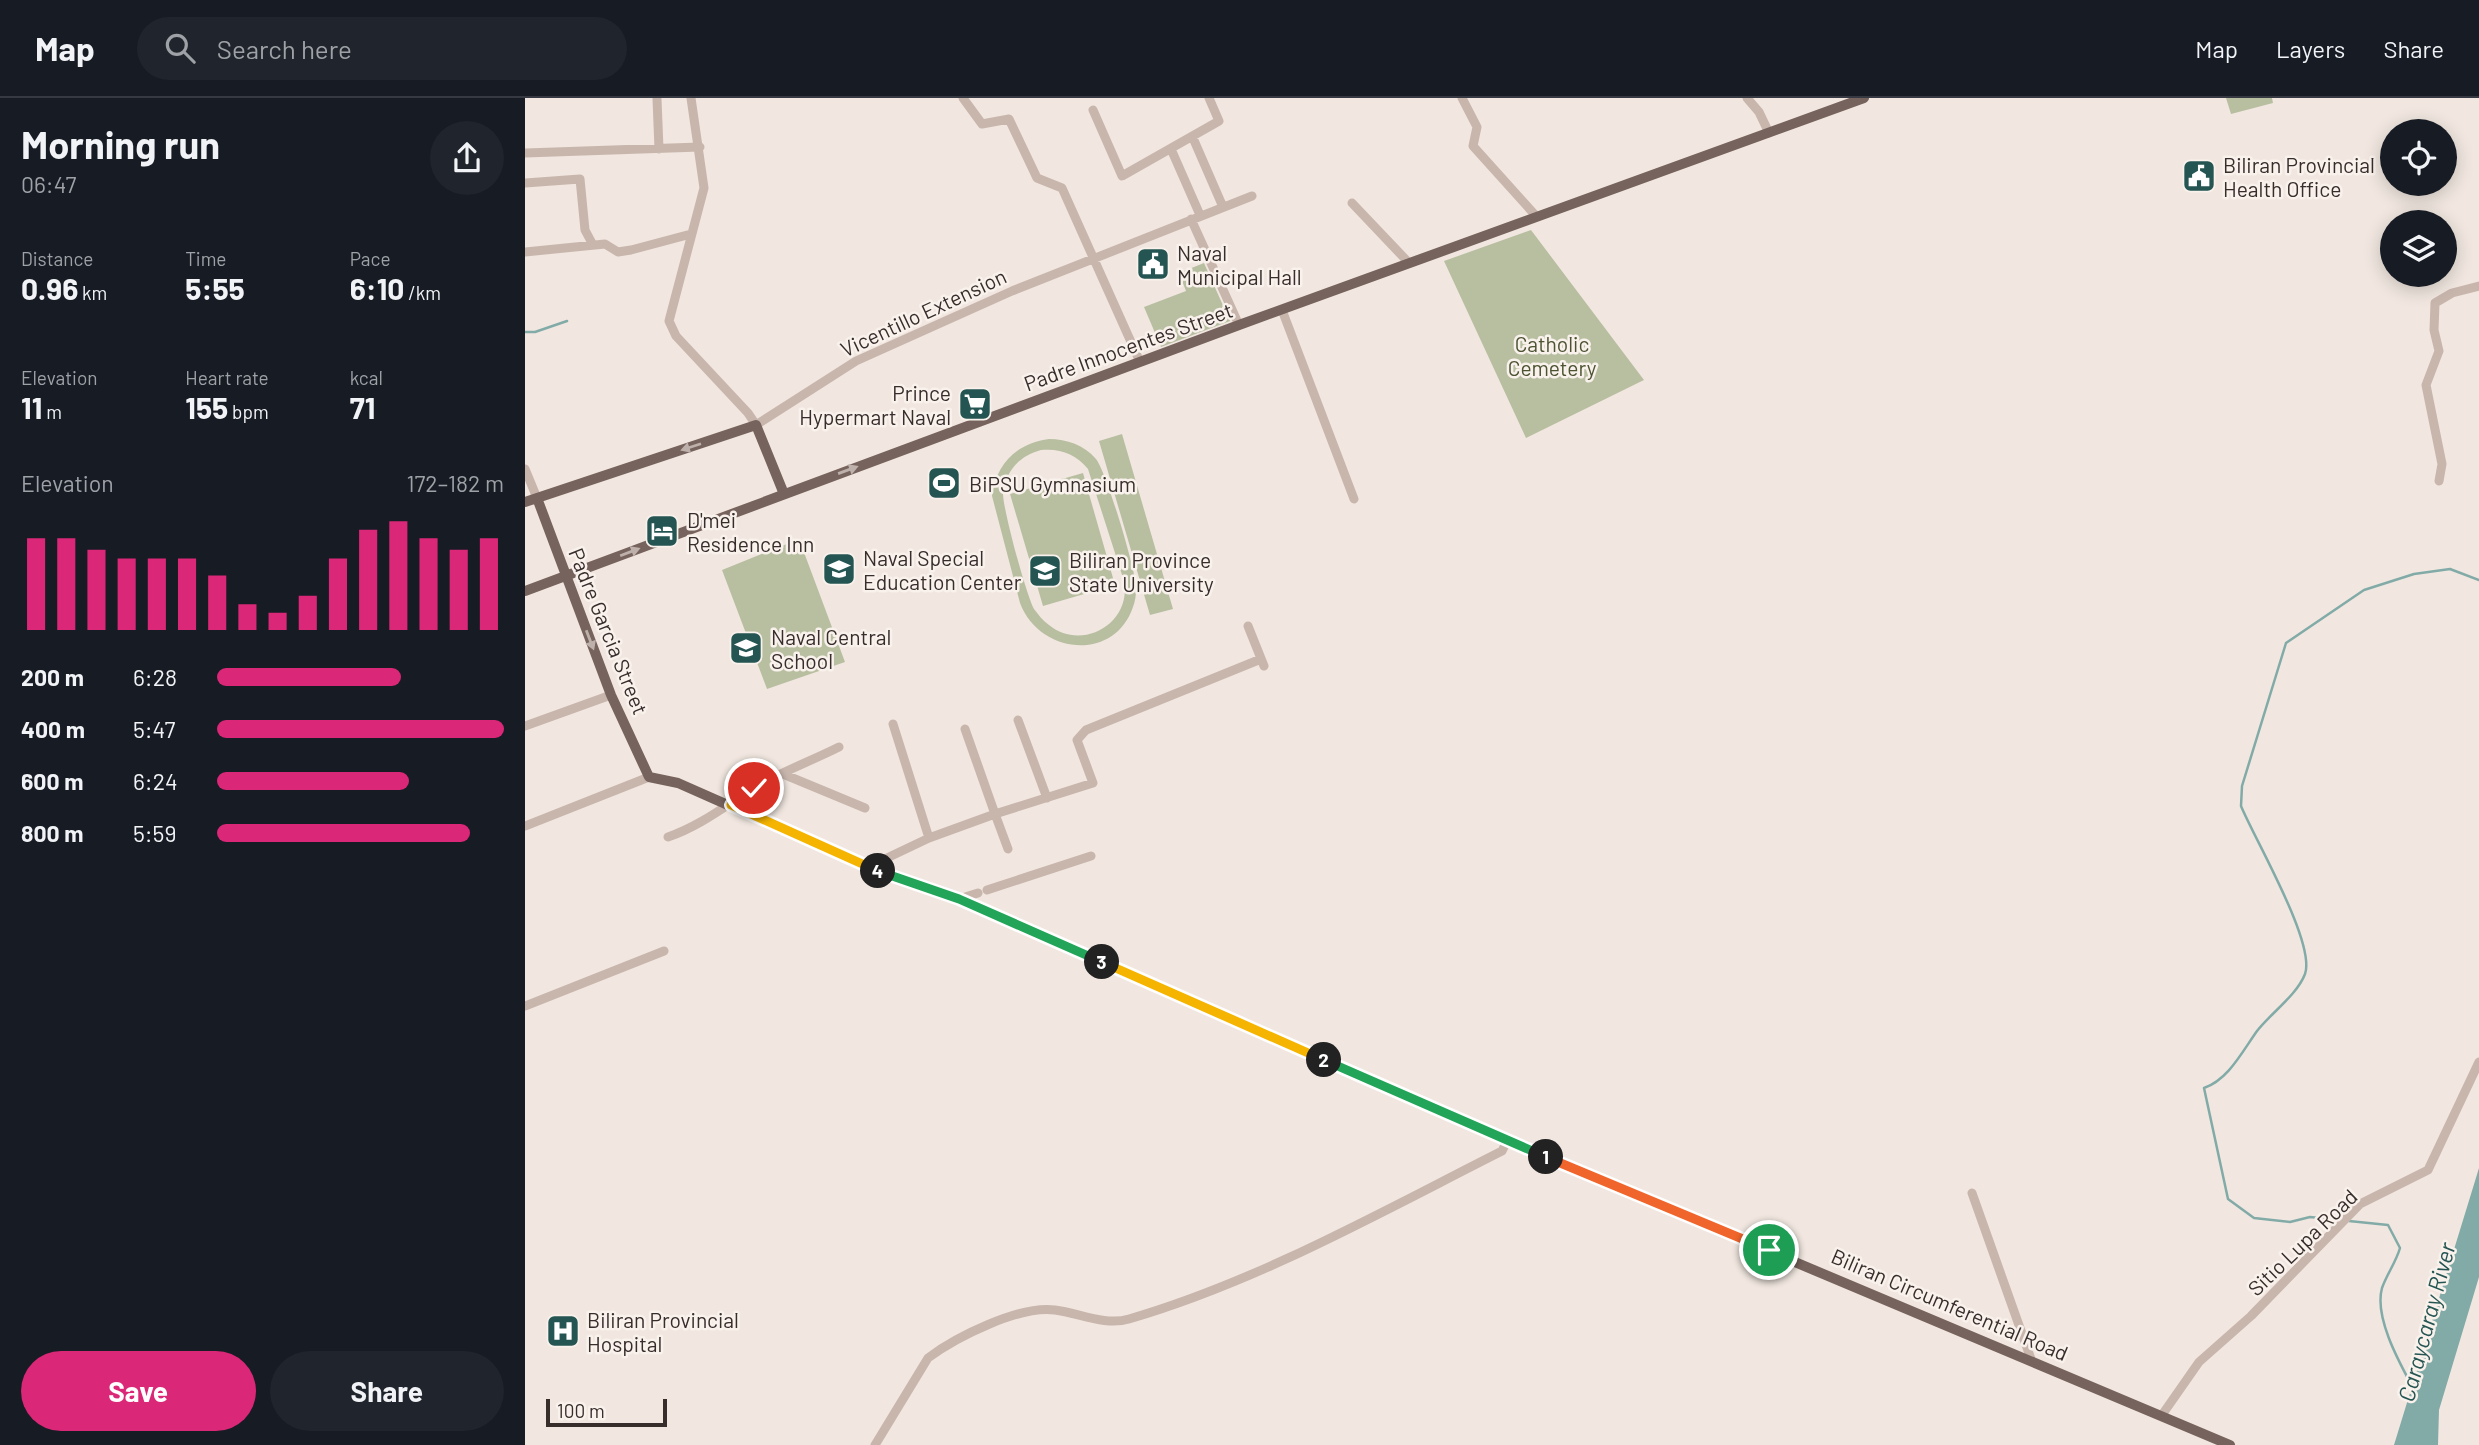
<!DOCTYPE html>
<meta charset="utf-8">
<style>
body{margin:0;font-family:Barlow,sans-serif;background:#20242c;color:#f1f3f6;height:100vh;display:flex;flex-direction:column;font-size:26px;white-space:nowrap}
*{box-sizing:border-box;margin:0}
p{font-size:23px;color:#9ea1a6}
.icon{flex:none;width:38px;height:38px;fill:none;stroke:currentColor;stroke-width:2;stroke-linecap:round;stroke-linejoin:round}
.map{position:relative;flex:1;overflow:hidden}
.details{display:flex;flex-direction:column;background:#171b24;width:525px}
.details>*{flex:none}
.fabs{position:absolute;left:1855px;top:21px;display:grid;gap:14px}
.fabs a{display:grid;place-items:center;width:77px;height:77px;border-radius:50%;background:#171b24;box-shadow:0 4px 18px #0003;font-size:35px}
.scale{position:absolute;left:21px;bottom:18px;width:121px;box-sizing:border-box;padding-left:7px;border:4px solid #372d2b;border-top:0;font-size:19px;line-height:24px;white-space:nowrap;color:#372d2b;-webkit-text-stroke:5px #f9f1ec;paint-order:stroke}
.pin{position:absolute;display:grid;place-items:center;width:60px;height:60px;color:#fff;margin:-30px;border:4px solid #fff;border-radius:50%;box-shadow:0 2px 7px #0007}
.km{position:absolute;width:35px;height:35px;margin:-18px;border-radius:50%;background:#222;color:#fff;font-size:19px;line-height:35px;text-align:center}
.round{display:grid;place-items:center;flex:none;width:74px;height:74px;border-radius:37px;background:#20242c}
.summary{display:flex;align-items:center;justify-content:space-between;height:119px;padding:0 21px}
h1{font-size:38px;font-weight:700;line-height:52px}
.stats{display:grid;grid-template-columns:repeat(3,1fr);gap:10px;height:119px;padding:7px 21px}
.stats div{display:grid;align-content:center}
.stats b{font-size:30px;font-weight:700}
.stats small{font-size:19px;font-weight:400}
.stats p{font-size:19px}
.chart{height:196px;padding:14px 21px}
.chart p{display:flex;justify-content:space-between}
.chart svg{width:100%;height:126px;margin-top:7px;stroke:#db2777;stroke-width:6}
.action{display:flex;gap:14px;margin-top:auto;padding:14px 21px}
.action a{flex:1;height:80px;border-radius:42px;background:#db2777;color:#fff;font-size:28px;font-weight:700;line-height:80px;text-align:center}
.action a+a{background:#20242c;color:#f1f3f6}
ul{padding:0 21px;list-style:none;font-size:23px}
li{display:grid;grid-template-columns:112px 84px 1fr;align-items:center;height:52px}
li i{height:18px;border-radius:9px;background:#db2777}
header{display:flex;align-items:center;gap:42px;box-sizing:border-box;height:98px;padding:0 35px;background:#171b24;border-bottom:2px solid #363941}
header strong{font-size:33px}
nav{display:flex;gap:38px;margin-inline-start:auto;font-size:24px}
.search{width:490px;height:63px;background:#20242c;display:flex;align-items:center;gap:18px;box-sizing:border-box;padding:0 24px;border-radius:38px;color:#9ea1a6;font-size:26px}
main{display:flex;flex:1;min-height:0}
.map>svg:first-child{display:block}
.green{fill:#b8bfa1;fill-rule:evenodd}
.water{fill:#82aba8}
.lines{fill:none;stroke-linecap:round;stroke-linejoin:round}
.stream{stroke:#82aba8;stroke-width:2.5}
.minor{stroke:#c8b6ad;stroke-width:9}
.major{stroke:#77635d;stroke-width:10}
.oneway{fill:#beb1ac}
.split-1-casing{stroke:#fff;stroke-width:14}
.split-2-casing{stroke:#fff;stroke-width:14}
.split-3-casing{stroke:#fff;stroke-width:14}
.split-4-casing{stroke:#fff;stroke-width:14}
.split-5-casing{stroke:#fff;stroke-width:14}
.split-1{stroke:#f0652b;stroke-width:9}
.split-2{stroke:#22a559;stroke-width:9}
.split-3{stroke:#f5b400;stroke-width:9}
.split-4{stroke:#22a559;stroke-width:9}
.split-5{stroke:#f5b400;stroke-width:9}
.labels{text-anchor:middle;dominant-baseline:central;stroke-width:5;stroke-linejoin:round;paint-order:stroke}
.poi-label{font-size:21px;fill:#372d2b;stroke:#f9f1ec;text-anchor:start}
.street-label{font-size:21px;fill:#372d2b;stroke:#f9f1ec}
.park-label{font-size:21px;fill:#4b5331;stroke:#f9f1ec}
.water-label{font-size:23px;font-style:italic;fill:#245552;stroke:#f9f1ec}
</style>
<header>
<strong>Map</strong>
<div class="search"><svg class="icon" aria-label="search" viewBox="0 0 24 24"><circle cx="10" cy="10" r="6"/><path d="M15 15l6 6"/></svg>Search here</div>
<nav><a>Map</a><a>Layers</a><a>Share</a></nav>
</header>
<main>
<section class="details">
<div class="summary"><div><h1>Morning run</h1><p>06:47</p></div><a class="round"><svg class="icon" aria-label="share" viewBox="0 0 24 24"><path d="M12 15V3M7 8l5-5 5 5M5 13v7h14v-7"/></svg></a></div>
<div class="stats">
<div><p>Distance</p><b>0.96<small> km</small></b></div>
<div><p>Time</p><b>5:55</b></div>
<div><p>Pace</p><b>6:10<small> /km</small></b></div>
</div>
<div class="stats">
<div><p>Elevation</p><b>11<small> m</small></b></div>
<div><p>Heart rate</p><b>155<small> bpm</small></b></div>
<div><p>kcal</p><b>71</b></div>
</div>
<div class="chart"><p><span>Elevation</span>172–182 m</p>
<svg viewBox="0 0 160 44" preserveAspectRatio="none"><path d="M5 44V12M15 44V12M25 44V16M35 44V19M45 44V19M55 44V19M65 44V25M75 44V35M85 44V38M95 44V32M105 44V19M115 44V9M125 44V6M135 44V12M145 44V16M155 44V12"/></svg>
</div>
<ul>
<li><b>200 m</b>6:28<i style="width:64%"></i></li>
<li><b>400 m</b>5:47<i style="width:100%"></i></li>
<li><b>600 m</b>6:24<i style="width:67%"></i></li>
<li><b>800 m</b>5:59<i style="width:88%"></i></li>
</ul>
<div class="action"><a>Save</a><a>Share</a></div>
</section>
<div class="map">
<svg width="1954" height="1347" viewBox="0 0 1954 1347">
<rect width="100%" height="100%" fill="#f1e7e0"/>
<path class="green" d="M1701,0H1747L1748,5L1706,16Z
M1006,132L1119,282L1001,340L919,163Z
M679,165L705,223L636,249L619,209L661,193L654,175Z
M597,336L648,511L625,517L574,343Z
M524,341C542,341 559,347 571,361C581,373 608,464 610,482C612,491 611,501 608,509C589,565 514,556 495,505L467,398C471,366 492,345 524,341ZM516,352C535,350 551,356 563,371L599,483C607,525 557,554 524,527C518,523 513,516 509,511C501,496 478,412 478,395C481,373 494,358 516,352Z
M558,375L590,487L518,508L485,396Z
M274,441L320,564L242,591L197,472Z"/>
<path class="water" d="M1954,1070V1179L1914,1312L1913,1347H1869Z"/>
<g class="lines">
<path class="stream" d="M0,234H10L42,223
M1814,1122L1785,1119L1765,1124L1729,1120L1703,1101L1679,990C1703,982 1717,954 1732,933C1746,915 1772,897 1780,876C1791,845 1730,742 1716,708L1717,688L1761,545L1839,492L1889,476L1925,471L1954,482
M1824,1123L1863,1127L1875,1150C1871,1164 1862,1176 1857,1190C1849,1219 1874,1264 1887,1288"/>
<path class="minor" d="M166,0L179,90L144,223L151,238L223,315L231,327L331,263L487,193L727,98
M438,0L457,26L484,21L512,80L537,90L615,264
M937,0L952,29L948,48L1011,118
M1222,0L1234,14L1244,35
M132,1L134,51
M568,12L597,78L694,23L684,0
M668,40L698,109
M646,51L675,117
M0,55L175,49
M0,85L55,81L60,132L68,147
M827,105L884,165
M666,121L714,227
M0,154L80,146L93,154L106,152L166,136
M757,212L829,401
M0,371L12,400
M1914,383L1917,366L1901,287L1914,253L1909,232L1910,205L1927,195L1954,188
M723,528L739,568
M493,622L522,700
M368,626L404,740
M0,628L86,597
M440,631L470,716L568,685L552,642L561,632L736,561
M258,676L340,710
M0,728L124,679
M143,739C175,728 200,708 229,690C256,674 286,663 314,649
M343,769L404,740L470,716L483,751
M462,792L566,758
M434,801L453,795
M0,908L139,853
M1447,1095L1506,1261
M1637,1317L1674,1264L1726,1218L1835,1106L1903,1072L1954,964
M350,1347L403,1260C431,1239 495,1207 530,1212C554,1215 580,1228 604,1221C734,1183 856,1114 977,1053L982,1043"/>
<path class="major" d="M12,400L86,597L124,679L153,685L343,769L434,801L982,1043L1705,1347
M0,404L231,327L259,396
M0,493L714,227L1339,0"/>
</g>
<defs><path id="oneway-solid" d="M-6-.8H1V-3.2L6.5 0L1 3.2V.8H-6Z" transform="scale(1.75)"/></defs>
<g class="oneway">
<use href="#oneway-solid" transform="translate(166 349) rotate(162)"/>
<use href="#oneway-solid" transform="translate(323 372) rotate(-20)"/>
<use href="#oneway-solid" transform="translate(105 454) rotate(-21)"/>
<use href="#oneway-solid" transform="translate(65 542) rotate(69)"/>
</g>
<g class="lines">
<defs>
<path id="split-1" d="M1021,1059L1244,1152"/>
<path id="split-2" d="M799,962L1021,1059"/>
<path id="split-3" d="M577,864L799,962"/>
<path id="split-4" d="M353,773L434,801L577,864"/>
<path id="split-5" d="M229,690L206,707L353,773"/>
</defs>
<use href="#split-1" class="split-1-casing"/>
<use href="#split-2" class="split-2-casing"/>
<use href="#split-3" class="split-3-casing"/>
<use href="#split-4" class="split-4-casing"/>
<use href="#split-5" class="split-5-casing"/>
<use href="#split-1" class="split-1"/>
<use href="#split-2" class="split-2"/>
<use href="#split-3" class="split-3"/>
<use href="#split-4" class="split-4"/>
<use href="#split-5" class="split-5"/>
</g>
<defs>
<symbol id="civic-square" viewBox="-11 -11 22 22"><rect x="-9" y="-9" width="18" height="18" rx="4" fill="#245552" stroke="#f9f1ec"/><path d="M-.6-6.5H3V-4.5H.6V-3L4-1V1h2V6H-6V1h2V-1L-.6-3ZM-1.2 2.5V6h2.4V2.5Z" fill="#fff"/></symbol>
<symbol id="supermarket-square" viewBox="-11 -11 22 22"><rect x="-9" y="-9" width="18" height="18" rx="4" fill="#245552" stroke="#f9f1ec"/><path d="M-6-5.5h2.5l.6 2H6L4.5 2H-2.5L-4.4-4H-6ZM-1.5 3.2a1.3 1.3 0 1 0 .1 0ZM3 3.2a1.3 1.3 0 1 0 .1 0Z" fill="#fff"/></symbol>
<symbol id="stadium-square" viewBox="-11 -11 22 22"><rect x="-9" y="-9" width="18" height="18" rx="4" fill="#245552" stroke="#f9f1ec"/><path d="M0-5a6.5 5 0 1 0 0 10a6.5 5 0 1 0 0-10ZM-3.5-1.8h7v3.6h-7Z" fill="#fff"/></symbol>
<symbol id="hotel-square" viewBox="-11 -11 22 22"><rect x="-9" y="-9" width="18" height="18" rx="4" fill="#245552" stroke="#f9f1ec"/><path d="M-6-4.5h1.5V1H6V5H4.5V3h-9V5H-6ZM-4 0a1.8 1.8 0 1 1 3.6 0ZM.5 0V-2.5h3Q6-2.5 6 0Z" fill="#fff"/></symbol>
<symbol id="school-square" viewBox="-11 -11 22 22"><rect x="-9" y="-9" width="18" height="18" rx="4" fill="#245552" stroke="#f9f1ec"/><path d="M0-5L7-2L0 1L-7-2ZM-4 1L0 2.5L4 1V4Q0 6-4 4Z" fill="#fff"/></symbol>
<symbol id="university-square" viewBox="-11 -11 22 22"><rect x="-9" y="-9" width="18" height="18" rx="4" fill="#245552" stroke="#f9f1ec"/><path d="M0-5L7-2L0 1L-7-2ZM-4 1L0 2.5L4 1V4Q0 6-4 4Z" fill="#fff"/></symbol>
<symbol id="hospital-square" viewBox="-11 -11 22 22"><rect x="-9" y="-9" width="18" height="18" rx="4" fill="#245552" stroke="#f9f1ec"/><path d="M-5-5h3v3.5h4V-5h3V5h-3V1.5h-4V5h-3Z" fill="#fff"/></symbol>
</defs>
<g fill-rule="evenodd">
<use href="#civic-square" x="1655" y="59" width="38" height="38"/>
<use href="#civic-square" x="609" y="147" width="38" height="38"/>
<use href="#supermarket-square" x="431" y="287" width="38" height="38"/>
<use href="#stadium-square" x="400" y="366" width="38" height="38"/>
<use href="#hotel-square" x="118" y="414" width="38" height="38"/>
<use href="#school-square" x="295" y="452" width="38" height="38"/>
<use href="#university-square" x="501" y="454" width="38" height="38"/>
<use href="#school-square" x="202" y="531" width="38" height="38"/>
<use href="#hospital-square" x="19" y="1214" width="38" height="38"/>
</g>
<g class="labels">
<g class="poi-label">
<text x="1698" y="66">Biliran Provincial<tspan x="1698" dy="24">Health Office</tspan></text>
<text x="652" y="154">Naval<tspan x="652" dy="24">Municipal Hall</tspan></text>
<text x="426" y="294" text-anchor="end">Prince<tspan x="426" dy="24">Hypermart Naval</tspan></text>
<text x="444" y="385">BiPSU Gymnasium</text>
<text x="162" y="421">D'mei<tspan x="162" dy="24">Residence Inn</tspan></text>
<text x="338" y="459">Naval Special<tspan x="338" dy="24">Education Center</tspan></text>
<text x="544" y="461">Biliran Province<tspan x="544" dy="24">State University</tspan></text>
<text x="246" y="538">Naval Central<tspan x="246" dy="24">School</tspan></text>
<text x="62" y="1221">Biliran Provincial<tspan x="62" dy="24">Hospital</tspan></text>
</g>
<g class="street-label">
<text transform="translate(398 214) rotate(-25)">Vicentillo Extension</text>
<text transform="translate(603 248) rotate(-20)">Padre Innocentes Street</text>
<text transform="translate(84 533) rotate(68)">Padre Garcia Street</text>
<text transform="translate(1777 1144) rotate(-44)">Sitio Lupa Road</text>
<text transform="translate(1425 1206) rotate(23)">Biliran Circumferential Road</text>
</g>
<g class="park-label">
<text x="1027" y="245">Catholic<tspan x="1027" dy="24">Cemetery</tspan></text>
</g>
<g class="water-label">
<text transform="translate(1901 1224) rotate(-75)">Caraycaray River</text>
</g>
</g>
</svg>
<div class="fabs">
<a><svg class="icon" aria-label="locate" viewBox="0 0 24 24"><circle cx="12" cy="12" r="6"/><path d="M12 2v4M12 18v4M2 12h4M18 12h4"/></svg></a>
<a><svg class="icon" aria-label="layers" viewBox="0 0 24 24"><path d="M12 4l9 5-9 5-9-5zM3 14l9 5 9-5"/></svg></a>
</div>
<div class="scale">100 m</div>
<div class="pin" style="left:1244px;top:1152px;background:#1e9e55"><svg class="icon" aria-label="arrive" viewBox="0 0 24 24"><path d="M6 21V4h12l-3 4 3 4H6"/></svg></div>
<div class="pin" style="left:229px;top:690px;background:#d93025"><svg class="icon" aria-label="check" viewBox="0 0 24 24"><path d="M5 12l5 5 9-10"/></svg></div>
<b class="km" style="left:1021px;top:1059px">1</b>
<b class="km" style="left:799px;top:962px">2</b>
<b class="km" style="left:577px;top:864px">3</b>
<b class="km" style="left:353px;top:773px">4</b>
</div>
</main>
